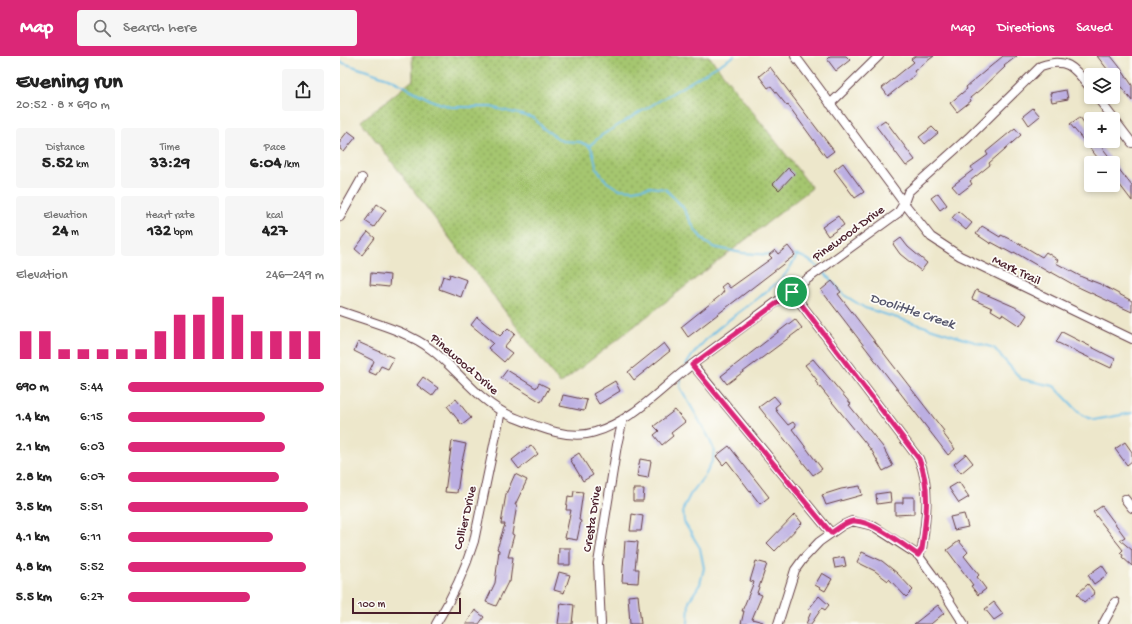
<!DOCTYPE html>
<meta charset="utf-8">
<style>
body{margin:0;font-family:"Gochi Hand",sans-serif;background:#f6f6f6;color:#222;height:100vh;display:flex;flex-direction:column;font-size:15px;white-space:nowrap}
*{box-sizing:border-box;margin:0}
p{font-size:13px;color:#767676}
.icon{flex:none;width:22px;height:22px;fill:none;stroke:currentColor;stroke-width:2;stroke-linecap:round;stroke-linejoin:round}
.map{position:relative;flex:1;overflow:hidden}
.side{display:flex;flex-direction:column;background:#fff;width:340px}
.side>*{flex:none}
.controls{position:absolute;left:744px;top:12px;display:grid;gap:8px}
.controls a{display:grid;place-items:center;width:36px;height:36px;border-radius:4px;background:#fff;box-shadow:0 2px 6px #0003;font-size:20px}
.scale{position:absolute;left:12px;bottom:10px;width:109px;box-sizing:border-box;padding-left:4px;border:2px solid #4a1f2b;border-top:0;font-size:11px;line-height:14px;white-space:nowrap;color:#4a1f2b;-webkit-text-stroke:3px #fdfcf7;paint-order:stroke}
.pin{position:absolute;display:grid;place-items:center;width:34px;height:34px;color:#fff;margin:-17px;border:2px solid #fff;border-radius:50%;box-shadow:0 1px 4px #0007}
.round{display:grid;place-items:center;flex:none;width:42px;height:42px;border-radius:4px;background:#f6f6f6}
.headline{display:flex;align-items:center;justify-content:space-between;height:68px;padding:0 16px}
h1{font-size:22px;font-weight:700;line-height:30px}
.stats{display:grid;grid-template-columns:repeat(3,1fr);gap:6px;height:68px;padding:4px 16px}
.stats div{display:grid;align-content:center;border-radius:4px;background:#f6f6f6;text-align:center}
.stats b{font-size:17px;font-weight:700}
.stats small{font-size:11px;font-weight:400}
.stats p{font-size:11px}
.chart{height:112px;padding:8px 16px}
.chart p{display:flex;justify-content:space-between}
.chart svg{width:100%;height:72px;margin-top:4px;stroke:#db2777;stroke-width:6}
ul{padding:0 16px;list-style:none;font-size:13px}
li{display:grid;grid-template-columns:64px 48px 1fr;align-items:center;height:30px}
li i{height:10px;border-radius:5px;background:#db2777}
header{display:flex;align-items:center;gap:24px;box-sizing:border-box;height:56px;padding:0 20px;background:#db2777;color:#fff}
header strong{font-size:19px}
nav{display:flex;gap:22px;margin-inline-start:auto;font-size:14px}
.search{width:280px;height:36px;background:#f6f6f6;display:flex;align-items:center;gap:10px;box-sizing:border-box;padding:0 14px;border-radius:4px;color:#767676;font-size:15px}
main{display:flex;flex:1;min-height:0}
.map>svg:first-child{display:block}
.park{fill:url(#park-dots);stroke:#78724d}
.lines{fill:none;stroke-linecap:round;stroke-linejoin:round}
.stream{stroke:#6abde6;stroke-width:2}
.building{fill:#bcafe2}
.street-casing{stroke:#623d43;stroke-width:10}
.street{stroke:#fff;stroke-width:8}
.route-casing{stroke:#fff;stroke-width:8}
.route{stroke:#db2777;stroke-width:5}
.labels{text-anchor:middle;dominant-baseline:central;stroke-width:3.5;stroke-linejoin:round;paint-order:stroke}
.street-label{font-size:13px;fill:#4a1f2b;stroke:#fdfcf7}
.water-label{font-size:14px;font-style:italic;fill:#55566c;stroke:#fdfcf7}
</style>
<header>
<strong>Map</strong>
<div class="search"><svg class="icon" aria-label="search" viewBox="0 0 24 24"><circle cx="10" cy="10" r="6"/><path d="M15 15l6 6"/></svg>Search here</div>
<nav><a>Map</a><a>Directions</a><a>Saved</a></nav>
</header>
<main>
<section class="side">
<div class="headline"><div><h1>Evening run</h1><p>20:52 · 8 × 690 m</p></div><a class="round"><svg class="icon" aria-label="share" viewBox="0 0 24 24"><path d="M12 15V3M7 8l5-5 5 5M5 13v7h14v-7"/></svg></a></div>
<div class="stats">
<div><p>Distance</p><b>5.52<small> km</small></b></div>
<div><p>Time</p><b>33:29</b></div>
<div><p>Pace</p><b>6:04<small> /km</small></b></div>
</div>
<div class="stats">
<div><p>Elevation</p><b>24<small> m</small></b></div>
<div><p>Heart rate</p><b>132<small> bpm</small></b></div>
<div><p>kcal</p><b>427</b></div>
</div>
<div class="chart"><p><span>Elevation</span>246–249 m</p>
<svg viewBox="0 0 160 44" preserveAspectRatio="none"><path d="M5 44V27M15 44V27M25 44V38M35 44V38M45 44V38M55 44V38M65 44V38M75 44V27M85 44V17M95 44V17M105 44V6M115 44V17M125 44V27M135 44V27M145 44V27M155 44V27"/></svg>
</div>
<ul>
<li><b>690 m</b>5:44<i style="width:100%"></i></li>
<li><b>1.4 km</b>6:15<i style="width:70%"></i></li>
<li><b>2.1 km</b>6:03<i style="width:80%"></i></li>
<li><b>2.8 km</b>6:07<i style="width:77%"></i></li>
<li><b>3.5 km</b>5:51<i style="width:92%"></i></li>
<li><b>4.1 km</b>6:11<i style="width:74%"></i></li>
<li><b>4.8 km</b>5:52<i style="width:91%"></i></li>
<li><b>5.5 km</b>6:27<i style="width:62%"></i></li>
</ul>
</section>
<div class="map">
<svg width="792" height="568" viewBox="0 0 792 568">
<defs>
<pattern id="park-dots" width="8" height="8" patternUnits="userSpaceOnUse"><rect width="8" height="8" fill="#a5c66f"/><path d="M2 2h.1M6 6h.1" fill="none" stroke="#88a05b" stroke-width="1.8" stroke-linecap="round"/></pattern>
</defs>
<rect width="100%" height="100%" fill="#fdfcf7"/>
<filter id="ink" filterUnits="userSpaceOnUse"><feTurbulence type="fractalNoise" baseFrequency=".025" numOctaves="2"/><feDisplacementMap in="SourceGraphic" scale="8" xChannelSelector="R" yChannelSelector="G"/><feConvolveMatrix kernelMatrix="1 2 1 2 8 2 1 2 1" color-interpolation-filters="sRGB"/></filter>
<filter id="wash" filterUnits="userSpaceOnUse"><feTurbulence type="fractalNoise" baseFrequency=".012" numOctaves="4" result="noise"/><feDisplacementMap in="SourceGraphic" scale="16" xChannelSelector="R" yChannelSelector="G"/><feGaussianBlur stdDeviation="0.9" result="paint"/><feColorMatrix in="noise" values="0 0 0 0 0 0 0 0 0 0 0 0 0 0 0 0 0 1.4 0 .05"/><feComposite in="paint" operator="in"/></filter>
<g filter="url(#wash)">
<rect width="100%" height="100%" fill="#ede7cb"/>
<path class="park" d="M72,0H369L472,132L220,328L21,65L73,24Z"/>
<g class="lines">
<path class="stream" d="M0,6L48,22L93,45L111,51H151L194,62L204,73L222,85L240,86L249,90L252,94L257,113L267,126L278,133L293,134L310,131L325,133L342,150L356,175L365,186L373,191L402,197L432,199
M249,90L262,79L394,0
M452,198C463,199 471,205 479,212
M483,215L504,239L525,252L654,292L681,323L714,330L742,359L754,364L792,357
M346,309C368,271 412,251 442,222C449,215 453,206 458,198
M341,320L340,331L368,380L374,394L373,403L366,418L350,439L343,453L344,466L360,492L364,512L360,528L349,545L348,568"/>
</g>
<g id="blocks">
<path class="building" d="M490,0H506L510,4L496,15L487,3Z
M575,0H594L574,15L576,18L548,40L542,32L574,6L571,3Z
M663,0H677L664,10L665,11L647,28L630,42L631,45L617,56L610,47L627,33L626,31Z
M757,0H771L779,10L792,29V45Z
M430,11L494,95L486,101L448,49L447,50L431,30L428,32L419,20Z
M726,34L728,43L712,46L710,37Z
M693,52L700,60L689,69L683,60Z
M740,61L751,77V85H757L792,130V145L773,120V107H762L730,68Z
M545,64L575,104L566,110L536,70Z
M592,71L598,77L585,88L579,81Z
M675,72L681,79L649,107L650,109L630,125L632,128L619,138L612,130L633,114L631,111L648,99L646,96Z
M8,75L16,81L4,96L0,93V85Z
M503,107L524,136L515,142L494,114Z
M448,112L454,118L439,134L433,128Z
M598,137L607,149L600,154L591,142Z
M37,148L46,154L34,171L25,165Z
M618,155L632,167L626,174L612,162Z
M498,160L504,169L488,180L482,171Z
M642,170L660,181L661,179L682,189L702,201L706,196L718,204L716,207L742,221L760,228L792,245V256L736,230L711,216L710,217L674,196L673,198L651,186V188L636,178Z
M28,176L35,182L22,199L15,193Z
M561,182L568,191L587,207L581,215L560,198L553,188Z
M448,190L455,199L348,281L341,271L381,239L384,235L381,231L386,227L390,232L432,202L429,199L435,194L438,198Z
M31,217L50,219L49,231L30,229Z
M110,218L127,224L121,241L99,233L103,220L109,222Z
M492,225L501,236L498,238L604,375L602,376L615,393L608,399L481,234Z
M636,234L675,251L687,259L680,270L662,258L661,260L651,254L652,252L632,243Z
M137,261L160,280L168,272L175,278L164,291L172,297L164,306L148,292L153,287L131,269Z
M455,263L462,272L387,328L381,320Z
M722,276L775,303L771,312L716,286Z
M18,286L54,302L48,313L41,310L36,319L29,316L34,305L14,295Z
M324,287L330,295L294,324L288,316Z
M473,303L511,348L509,349L543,391L553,410L543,415L532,395L475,325L477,324L465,309Z
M167,314L196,332L199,327L209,332L201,346L161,322Z
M83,321L98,332L92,340L77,329Z
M275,325L280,335L259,348L253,338Z
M223,339L247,344L244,355L220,350Z
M434,340L440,347L435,351L437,356L448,369L453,366L456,370L452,373L482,413L473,419L419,351Z
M116,343L131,362L122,369L107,350Z
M335,354L345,366L331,377L333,380L322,389L314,379L319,375L314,370Z
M112,385L126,388L121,410L117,437L105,436Z
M785,386L792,396V405L787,409L775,393Z
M191,389L198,398L179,413L172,404Z
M389,390L429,441L420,448L387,405L383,409L376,400Z
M239,397L253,419L243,425L230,403Z
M626,398L633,407L621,417L614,408Z
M300,403L311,405L308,422L297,420Z
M175,418L187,424L175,449H177L172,478L174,479L168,501H173L170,526H168L156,550L146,546L155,527L159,494L157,493L165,468H161L166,438Z
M619,426L629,441L619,447L609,432Z
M520,430L522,439L486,449L482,439L501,433Z
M293,433H304L303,445H293Z
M234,435L243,436L239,464L241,465L237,484L225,482L231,454H226L228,440L233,441Z
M550,436L551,446L537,448L536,438Z
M563,441H574V458L555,459V447H563Z
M762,450L785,481L780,484L792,494V510L782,501L783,499L780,497L783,494L753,456Z
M292,458L303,460L301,475H290Z
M455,458L462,467L435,495L427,487Z
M624,458L628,471L614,474L610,461Z
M285,485L298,486L295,513H299L298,527L282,526Z
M619,485L628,496L624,500L639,519L637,521L646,533L638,539L631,530L633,529L607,494Z
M219,492H230V509H218Z
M522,496L542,505L557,517L573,534L566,541L549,523L548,525L535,515L517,506Z
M504,501L506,510L495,512L493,503Z
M416,505L427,508L417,537L422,539L412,563L423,566V568H401L404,555H402L414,526L410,525Z
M762,509L768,518L754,528L748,519Z
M219,516L230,519L224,537L214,534Z
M482,517L492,523L485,535L475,529Z
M748,528L755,537L744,546L737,538Z
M298,539L301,568H290L288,540Z
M479,540L489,549L485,554L482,552L471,568H466L471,556L468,554Z
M654,546L663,558L654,564L645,553Z
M221,547L234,549L232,568H218Z
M598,549L604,557L591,568H574Z
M135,554L144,561L139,568H126Z"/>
</g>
</g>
<g filter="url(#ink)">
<use href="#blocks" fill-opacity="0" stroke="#623d43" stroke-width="1"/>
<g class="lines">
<defs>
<path id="street" d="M751,33C735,13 728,0 701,10L628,82L568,136L564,147L591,181L620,200L792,283
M757,41L792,87
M490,48L539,0
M0,161L22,122
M452,236L579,403C591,432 586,463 582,493L578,499
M0,255C30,266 66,274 92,294C119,315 139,346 171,360C196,370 228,385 255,376C293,365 322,331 353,308C421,257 489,207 558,157L564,147L455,0
M353,309L491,477
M785,443L792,452
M96,568C112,542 125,514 134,485L161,355
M261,568L258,507L277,389L283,363
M438,568L455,514L463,503L479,486L503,469L512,465L533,470L578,499L592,518L624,568
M763,568L775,546"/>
</defs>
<use href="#street" class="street-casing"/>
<use href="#street" class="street"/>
</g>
</g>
<g class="lines" filter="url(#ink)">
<defs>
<path id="route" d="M452,236L579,403C591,432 586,463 582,493L578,499C564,489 530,463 513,465C505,466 497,473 491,477L352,309Z"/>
</defs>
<use href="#route" class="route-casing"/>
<use href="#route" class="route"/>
</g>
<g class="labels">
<g class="street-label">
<text transform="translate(509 178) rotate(-36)">Pinewood Drive</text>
<text transform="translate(676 215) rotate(26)">Mark Trail</text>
<text transform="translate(124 309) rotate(41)">Pinewood Drive</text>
<text transform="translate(126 462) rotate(-77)">Collier Drive</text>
<text transform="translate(253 463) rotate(-81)">Cresta Drive</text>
</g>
<g class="water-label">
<text transform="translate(572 256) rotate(18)">Doolittle Creek</text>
</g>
</g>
</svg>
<div class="controls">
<a><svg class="icon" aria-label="layers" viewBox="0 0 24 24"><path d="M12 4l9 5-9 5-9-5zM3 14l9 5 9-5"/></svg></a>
<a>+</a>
<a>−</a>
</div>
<div class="scale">100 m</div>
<div class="pin" style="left:452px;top:236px;background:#1e9e55"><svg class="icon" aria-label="arrive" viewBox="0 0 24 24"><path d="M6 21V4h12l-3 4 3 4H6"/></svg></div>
</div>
</main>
